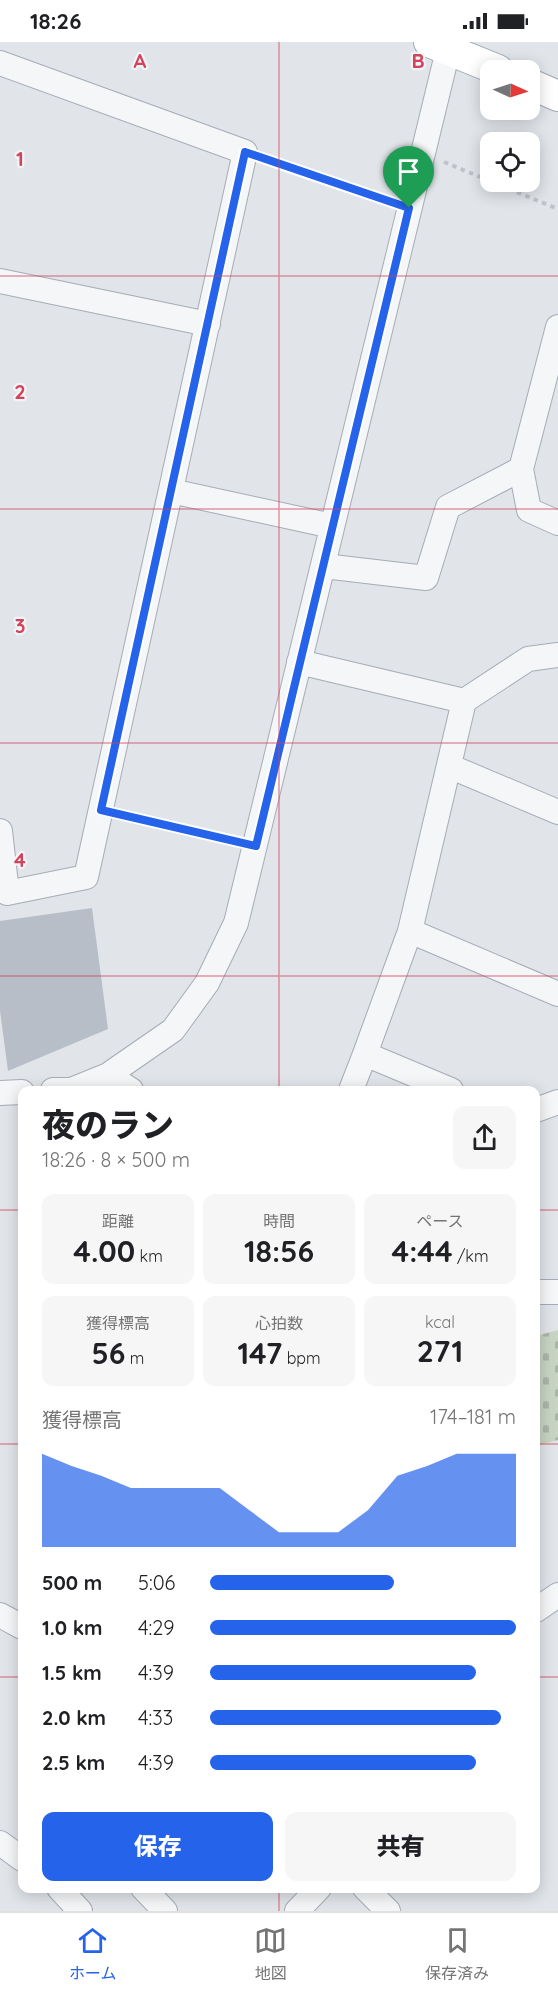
<!DOCTYPE html>
<html lang="ja">
<meta charset="utf-8">
<style>
body{margin:0;font-family:Quicksand,"Noto Sans JP",sans-serif;background:#f6f6f6;color:#202124;height:100vh;display:flex;flex-direction:column;font-size:22px;white-space:nowrap}
*{box-sizing:border-box;margin:0}
p{font-size:20px;color:#757577}
.icon{flex:none;width:33px;height:33px;fill:none;stroke:currentColor;stroke-width:2;stroke-linecap:round;stroke-linejoin:round}
.map{position:relative;flex:1;overflow:hidden}
.side{position:absolute;left:18px;top:1044px;width:522px;height:807px;display:flex;flex-direction:column;background:#fff;border-radius:12px;box-shadow:0 3px 15px #0003}
.side>*{flex:none}
.needle{width:39px;rotate:93deg}
.buttons{position:absolute;left:480px;top:18px;display:grid;gap:12px}
.buttons a{display:grid;place-items:center;width:60px;height:60px;border-radius:12px;background:#fff;box-shadow:0 3px 15px #0003;font-size:30px}
.pin{position:absolute;display:grid;place-items:center;width:51px;height:51px;color:#fff;margin:-62px -26px;border-radius:50% 50% 50% 0;rotate:-45deg;box-shadow:0 0 6px #0007}
.pin .icon{rotate:45deg}
.round{display:grid;place-items:center;flex:none;width:63px;height:63px;border-radius:12px;background:#f6f6f6}
.summary{display:flex;align-items:center;justify-content:space-between;height:102px;padding:0 24px}
h1{font-size:33px;font-weight:800;line-height:45px}
.stats{display:grid;grid-template-columns:repeat(3,1fr);gap:9px;height:102px;padding:6px 24px}
.stats div{display:grid;align-content:center;border-radius:12px;background:#f6f6f6;text-align:center}
.stats b{font-size:30px;font-weight:800}
.stats small{font-size:16px;font-weight:400}
.stats p{font-size:16px}
.chart{height:168px;padding:12px 24px}
.chart p{display:flex;justify-content:space-between}
.chart svg{width:100%;height:108px;margin-top:6px;fill:#2563eb;opacity:.7}
.action{display:flex;gap:12px;margin-top:auto;padding:12px 24px}
.action a{flex:1;height:69px;border-radius:12px;background:#2563eb;color:#fff;font-size:24px;font-weight:800;line-height:69px;text-align:center}
.action a+a{background:#f6f6f6;color:#202124}
ul{padding:0 24px;list-style:none;font-size:20px}
li{display:grid;grid-template-columns:96px 72px 1fr;align-items:center;height:45px}
li i{height:15px;border-radius:8px;background:#2563eb}
.status{display:flex;justify-content:space-between;align-items:center;height:42px;padding:0 30px;background:#fff;direction:ltr}
.status svg{height:16px;fill:currentColor}
.dock{display:flex;justify-content:space-around;align-items:center;height:84px;border-top:2px solid #e0e0e0;background:#fff;font-size:16px;color:#757577}
.dock a{display:grid;justify-items:center;gap:3px}
.dock .active{color:#2563eb}
.map>svg:first-child{display:block}
.cemetery{fill:url(#cemetery-stones)}
.building{fill:#b8bec8}
.lines{fill:none;stroke-linecap:round;stroke-linejoin:round}
.minor-casing{stroke:#a6acb5;stroke-width:26}
.major-casing{stroke:#a0a9b6;stroke-width:32}
.path{stroke:#bfc3c9;stroke-width:4;stroke-dasharray:4.5 4.5;stroke-linecap:butt}
.minor{stroke:#f4f6f8;stroke-width:24}
.major{stroke:#fff;stroke-width:30}
.route-casing{stroke:#fff;stroke-width:12}
.route{stroke:#2563eb;stroke-width:8}
.grid{fill:none;stroke:#d3435b;stroke-width:1.5;stroke-opacity:0.55}
.grid-label{font-size:20px;text-anchor:middle;font-weight:bold;fill:#d3435b;stroke:#f1f4f7;stroke-width:4.5;stroke-linejoin:round;paint-order:stroke}
</style>
<div class="status"><b>18:26</b><svg viewBox="0 0 49 12"><path d="M0 12V9h3v3zM5 12V6h3v6zM10 12V3h3v9zM15 12V0h3v12zM26 1h20v11H26zM47 4h2v5h-2z"/></svg></div>
<div class="map">
<svg width="558" height="1869" viewBox="0 0 558 1869">
<defs>
<pattern id="cemetery-stones" width="16" height="16" patternUnits="userSpaceOnUse" patternTransform="scale(1.5)"><rect width="16" height="16" fill="#c7d4c2"/><path d="M2 7V4a2 2 0 0 1 4 0v3zM10 15v-3a2 2 0 0 1 4 0v3z" fill="#abb6a8"/></pattern>
</defs>
<rect width="100%" height="100%" fill="#e1e5ea"/>
<path class="cemetery" d="M558,1288V1398L536,1404V1294Z"/>
<path class="building" d="M92,866L108,987L8,1029L0,969V879Z"/>
<g class="lines">
<defs>
<path id="minor" d="M0,21L245,110L86,835L7,851L0,789
M0,239L208,282
M558,285L521,427L529,468L558,481
M171,449L332,484
M324,524L426,536L448,465L521,427
M299,620L464,659L528,617L558,613
M449,724L558,770
M410,889L558,952
M365,1012L410,889L464,659
M108,1033L131,1048
M53,1048H71L108,1033L173,988L207,941L236,881L450,0
M351,1048L365,1012L451,1048
M0,1051L22,1050
M536,1068L558,1060
M536,1250H558
M536,1568L558,1553
M0,1573L22,1585
M0,1801L22,1817
M59,1846L80,1869
M143,1846L165,1869
M365,1846L388,1869
M297,1869L319,1846"/>
<path id="major" d="M429,0L498,28
M530,42L558,54"/>
</defs>
<use href="#minor" class="minor-casing"/>
<use href="#major" class="major-casing"/>
<path class="path" d="M266,117L389,159
M444,120L490,139
M492,140L558,167
M122,773L234,799"/>
<use href="#minor" class="minor"/>
<use href="#major" class="major"/>
</g>
<g class="lines">
<defs>
<path id="route" d="M245,110L409,166L256,804L101,768Z"/>
</defs>
<use href="#route" class="route-casing"/>
<use href="#route" class="route"/>
</g>
<path class="grid" d="M279,0V1048M0,234H558M0,467H558M0,701H558M0,934H558M0,1168H22M536,1168H558M0,1402H22M536,1402H558M0,1635H22M536,1635H558M279,1846V1869"/>
<g class="grid-label">
<text x="140" y="26">A</text>
<text x="418" y="26">B</text>
<text x="20" y="124">1</text>
<text x="20" y="357">2</text>
<text x="20" y="591">3</text>
<text x="20" y="825">4</text>
</g>
</svg>
<div class="buttons">
<a><svg class="needle" viewBox="-14 -14 28 28"><path d="M0-13l5 13h-10z" fill="#e53935"/><path d="M0 13l5-13h-10z" fill="#757577"/></svg></a>
<a><svg class="icon" aria-label="locate" viewBox="0 0 24 24"><circle cx="12" cy="12" r="6"/><path d="M12 2v4M12 18v4M2 12h4M18 12h4"/></svg></a>
</div>
<div class="pin" style="left:409px;top:166px;background:#1e9e55"><svg class="icon" aria-label="arrive" viewBox="0 0 24 24"><path d="M6 21V4h12l-3 4 3 4H6"/></svg></div>
<section class="side">
<div class="summary"><div><h1>夜のラン</h1><p>18:26 · 8 × 500 m</p></div><a class="round"><svg class="icon" aria-label="share" viewBox="0 0 24 24"><path d="M12 15V3M7 8l5-5 5 5M5 13v7h14v-7"/></svg></a></div>
<div class="stats">
<div><p>距離</p><b>4.00<small> km</small></b></div>
<div><p>時間</p><b>18:56</b></div>
<div><p>ペース</p><b>4:44<small> /km</small></b></div>
</div>
<div class="stats">
<div><p>獲得標高</p><b>56<small> m</small></b></div>
<div><p>心拍数</p><b>147<small> bpm</small></b></div>
<div><p>kcal</p><b>271</b></div>
</div>
<div class="chart"><p><span>獲得標高</span>174–181 m</p>
<svg viewBox="0 0 160 44" preserveAspectRatio="none"><path d="M0 44V6L10 11L20 15L30 20L40 20L50 20L60 20L70 29L80 38L90 38L100 38L110 29L120 15L130 11L140 6L150 6L160 6V44z"/></svg>
</div>
<ul>
<li><b>500 m</b>5:06<i style="width:60%"></i></li>
<li><b>1.0 km</b>4:29<i style="width:100%"></i></li>
<li><b>1.5 km</b>4:39<i style="width:87%"></i></li>
<li><b>2.0 km</b>4:33<i style="width:95%"></i></li>
<li><b>2.5 km</b>4:39<i style="width:87%"></i></li>
</ul>
<div class="action"><a>保存</a><a>共有</a></div>
</section>
</div>
<nav class="dock">
<a class="active"><svg class="icon" aria-label="home" viewBox="0 0 24 24"><path d="M3 11l9-7 9 7M6 9v11h12V9"/></svg>ホーム</a>
<a><svg class="icon" aria-label="map" viewBox="0 0 24 24"><path d="M3 6l6-2 6 2 6-2v14l-6 2-6-2-6 2zM9 4v14M15 6v14"/></svg>地図</a>
<a><svg class="icon" aria-label="saved" viewBox="0 0 24 24"><path d="M7 4h10v16l-5-4-5 4z"/></svg>保存済み</a>
</nav>
